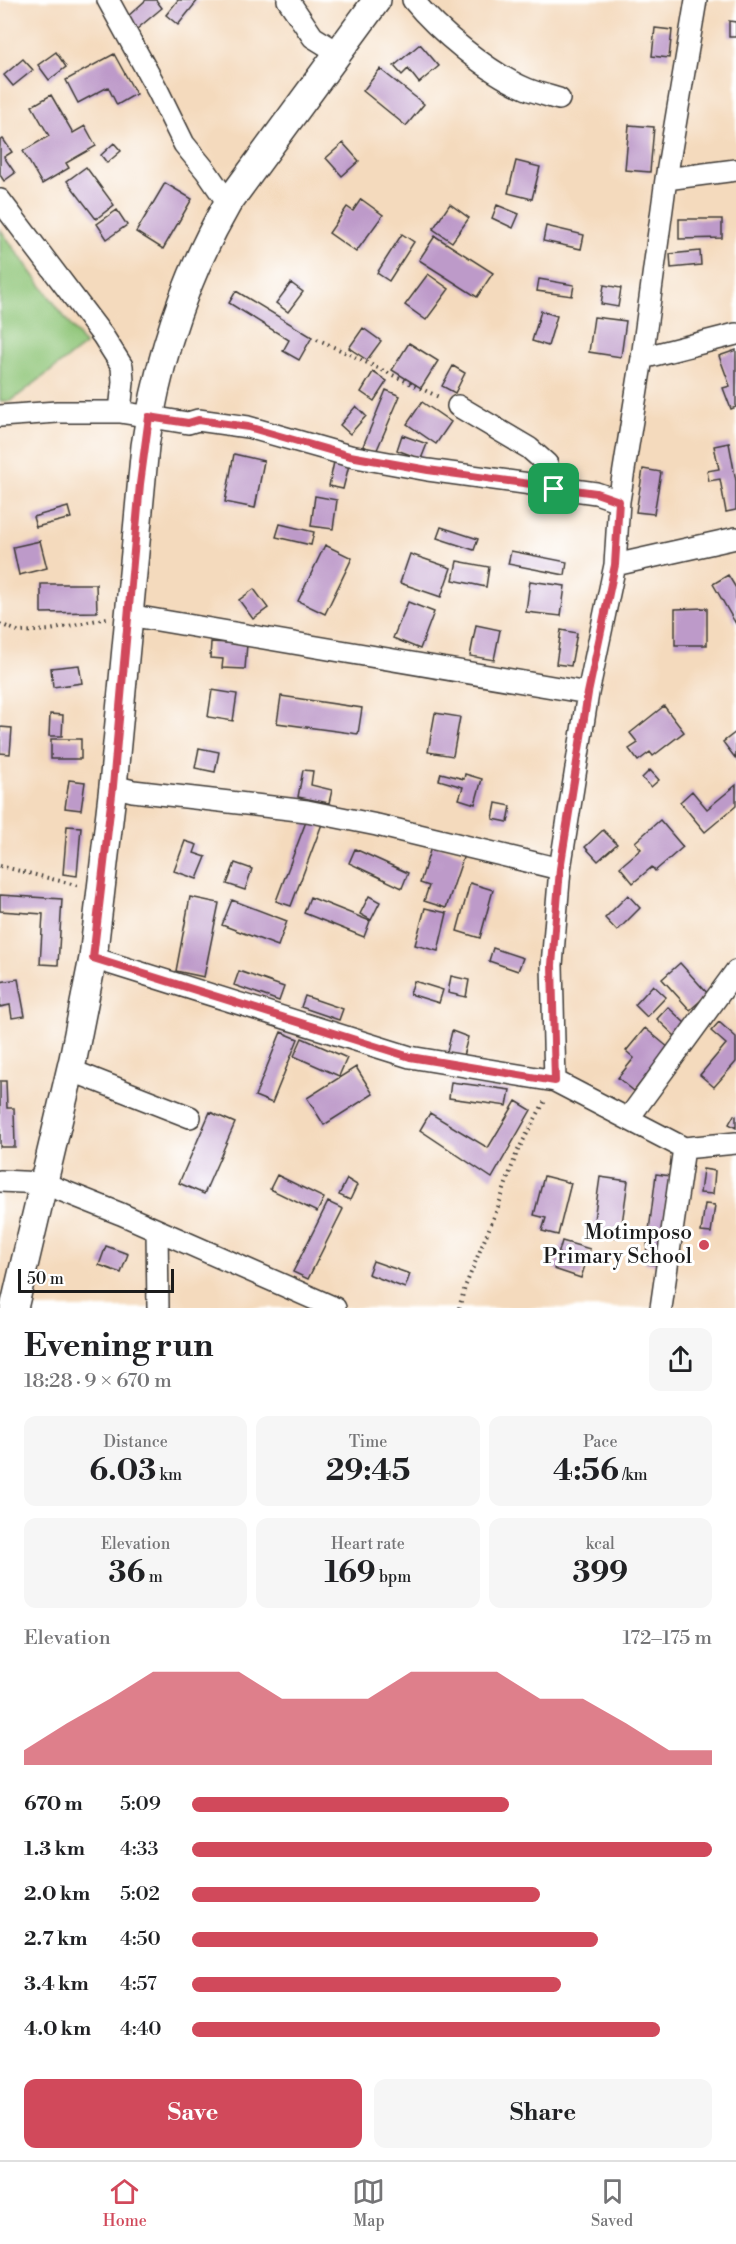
<!DOCTYPE html>
<meta charset="utf-8">
<style>
body{margin:0;font-family:"Libre Bodoni",serif;background:#f6f6f6;color:#202124;height:100vh;display:flex;flex-direction:column;font-size:22px;white-space:nowrap}
*{box-sizing:border-box;margin:0}
p{font-size:20px;color:#757577}
.icon{flex:none;width:33px;height:33px;fill:none;stroke:currentColor;stroke-width:2;stroke-linecap:round;stroke-linejoin:round}
.map{position:relative;height:1308px;overflow:hidden}
.sheet{display:flex;flex-direction:column;background:#fff;flex:1}
.sheet>*{flex:none}
.scale{position:absolute;left:18px;bottom:15px;width:156px;box-sizing:border-box;padding-left:6px;border:3px solid #1c1c1c;border-top:0;font-size:16px;line-height:21px;white-space:nowrap;color:#1c1c1c;-webkit-text-stroke:4px #fff;paint-order:stroke}
.pin{position:absolute;display:grid;place-items:center;width:51px;height:51px;color:#fff;margin:-26px;border-radius:12px;box-shadow:0 3px 9px #0006}
.round{display:grid;place-items:center;flex:none;width:63px;height:63px;border-radius:12px;background:#f6f6f6}
.head{display:flex;align-items:center;justify-content:space-between;height:102px;padding:0 24px}
h1{font-size:33px;font-weight:700;line-height:45px}
.metrics{display:grid;grid-template-columns:repeat(3,1fr);gap:9px;height:102px;padding:6px 24px}
.metrics div{display:grid;align-content:center;border-radius:12px;background:#f6f6f6;text-align:center}
.metrics b{font-size:30px;font-weight:700}
.metrics small{font-size:16px;font-weight:400}
.metrics p{font-size:16px}
.chart{height:168px;padding:12px 24px}
.chart p{display:flex;justify-content:space-between}
.chart svg{width:100%;height:108px;margin-top:6px;fill:#d1495b;opacity:.7}
.cta{display:flex;gap:12px;margin-top:auto;padding:12px 24px}
.cta a{flex:1;height:69px;border-radius:12px;background:#d1495b;color:#fff;font-size:24px;font-weight:700;line-height:69px;text-align:center}
.cta a+a{background:#f6f6f6;color:#202124}
ul{padding:0 24px;list-style:none;font-size:20px}
li{display:grid;grid-template-columns:96px 72px 1fr;align-items:center;height:45px}
li i{height:15px;border-radius:8px;background:#d1495b}
.menu{display:flex;justify-content:space-around;align-items:center;height:84px;border-top:2px solid #e0e0e0;background:#fff;font-size:16px;color:#757577}
.menu a{display:grid;justify-items:center;gap:3px}
.menu .active{color:#d1495b}
.map>svg:first-child{display:block}
.green{fill:#8ec577;stroke:#55704a;stroke-width:1.5}
.building{fill:#bd9ac9}
.lines{fill:none;stroke-linecap:round;stroke-linejoin:round}
.minor-casing{stroke:#3c3834;stroke-width:24}
.major-casing{stroke:#3c3834;stroke-width:30}
.path{stroke:#3c3834;stroke-width:4;stroke-dasharray:1.5 4.5;stroke-linecap:butt}
.minor{stroke:#fff;stroke-width:21}
.major{stroke:#fff;stroke-width:27}
.route-casing{stroke:#fff;stroke-width:12}
.route{stroke:#d1495b;stroke-width:8}
.poi-dot{fill:#d1495b;stroke:#fff;stroke-width:2}
.labels{text-anchor:middle;dominant-baseline:central;stroke-width:6;stroke-linejoin:round;paint-order:stroke}
.poi-label{font-size:21px;fill:#1c1c1c;stroke:#fff;text-anchor:end}
</style>
<div class="map">
<svg width="736" height="1308" viewBox="0 0 736 1308">
<rect width="100%" height="100%" fill="#fff"/>
<filter id="ink" filterUnits="userSpaceOnUse"><feTurbulence type="fractalNoise" baseFrequency=".0167" numOctaves="2"/><feDisplacementMap in="SourceGraphic" scale="12" xChannelSelector="R" yChannelSelector="G"/><feConvolveMatrix kernelMatrix="1 2 1 2 8 2 1 2 1" color-interpolation-filters="sRGB"/></filter>
<filter id="wash" filterUnits="userSpaceOnUse"><feTurbulence type="fractalNoise" baseFrequency=".008" numOctaves="4" result="noise"/><feDisplacementMap in="SourceGraphic" scale="24" xChannelSelector="R" yChannelSelector="G"/><feGaussianBlur stdDeviation="1.35" result="paint"/><feColorMatrix in="noise" values="0 0 0 0 0 0 0 0 0 0 0 0 0 0 0 0 0 1.4 0 .05"/><feComposite in="paint" operator="in"/></filter>
<g filter="url(#wash)">
<rect width="100%" height="100%" fill="#f4dabd"/>
<path class="green" d="M0,229L85,345L11,401H0Z"/>
<g id="blocks">
<path class="building" d="M146,0H156L162,8L137,29L127,17Z
M178,0H198L178,25L166,15Z
M729,21L736,22V37H729Z
M655,28L672,30L669,58L652,56Z
M420,44L439,66L419,83L408,69L402,75L394,66Z
M56,52L66,67L49,80L38,65Z
M114,54L136,94L117,105L108,87L78,103L66,80Z
M23,59L33,70L13,86L4,75Z
M380,69L424,104L406,126L363,91Z
M51,95L73,133L85,126L96,146L66,163L69,168L42,184L23,151L49,136L32,106Z
M629,125L654,127L650,172L625,170Z
M3,139L12,152L4,157L15,173L4,181L0,175V141Z
M114,143L121,151L107,163L101,155Z
M343,143L359,161L342,176L326,158Z
M516,161L540,167L532,199L508,193Z
M86,167L114,205L96,219L67,181Z
M165,183L192,199L163,249L136,232Z
M361,199L383,215L356,252L329,233L347,207L353,211Z
M450,204L469,218L452,242L433,229Z
M497,205L519,214L513,228L492,218Z
M117,210L127,225L107,239L97,224Z
M679,219H722V238L679,239Z
M546,226L584,235L581,249L543,241Z
M402,234L414,242L389,281L377,273Z
M435,236L493,273L477,297L419,260Z
M700,251L701,265L671,268L670,254Z
M428,274L449,289L426,320L405,305Z
M539,279L574,285L572,296L537,291Z
M291,283L303,292L288,312L276,303Z
M604,285L621,288L618,307L601,304Z
M236,291L312,337L299,360L283,351L289,340L229,303Z
M541,311L557,316L548,346L532,341Z
M594,317L626,321L621,357L589,352Z
M363,328L381,341L367,360L349,348Z
M409,343L438,361L421,388L392,370Z
M736,350V407L731,409L723,388L730,386L719,356Z
M453,366L465,373L455,393L442,386Z
M373,372L387,381L374,401L361,392Z
M386,390L400,396L376,452L363,446Z
M422,402L451,422L436,444L407,424Z
M356,406L366,416L350,434L340,425Z
M402,435L427,444L421,459L397,450Z
M729,443L736,481V510L726,512L720,479L709,481L707,471L719,469L714,446Z
M234,454L264,461L255,508L225,502Z
M334,462L349,465L343,489L329,486Z
M643,469L661,472L654,514L636,512Z
M315,496L337,500L333,529L311,526Z
M68,507L71,518L36,527L33,517Z
M280,524L314,532L311,545L276,537Z
M441,527L478,539L474,550L437,538Z
M40,541L47,568L19,575L13,547Z
M325,545L352,558L325,614L298,601Z
M511,551L567,562L565,575L508,564Z
M410,554L451,568L441,597L400,583Z
M457,561L489,567L486,587L453,580Z
M728,575L736,588V624L713,584Z
M530,581L565,586L561,616L526,612Z
M41,584H96L97,612L41,613Z
M254,589L268,608L253,619L239,600Z
M408,602L434,612L420,649L393,638Z
M707,608V645H675V609Z
M476,625L500,630L494,660L470,656Z
M561,630L577,633L571,666L556,664Z
M211,642L247,644L245,669L222,668L223,659L210,658Z
M79,665L82,683L53,687L51,668Z
M212,690L237,694L233,721L208,717Z
M281,696L362,708L358,734L277,723Z
M664,706L684,732L653,756L650,752L638,761L629,749L638,743L630,733Z
M435,713L460,717L453,756L428,752Z
M50,714L63,715L62,736H49Z
M0,727L12,728L10,754L0,753Z
M736,732V759L723,742Z
M51,739H81V759H51Z
M199,748L219,752L215,772L195,768Z
M303,770L313,771L311,785L332,790L329,803L298,797Z
M650,770L659,780L651,787L642,778Z
M441,773L464,779L465,774L482,779L475,804L459,799L463,787L439,780Z
M69,780L85,782L81,810L65,808Z
M736,785V806L705,832L680,802L692,791L707,809Z
M496,803L511,806L508,822L493,819Z
M307,819L322,824L291,906L276,901Z
M660,820L683,847L655,871L652,867L633,883L620,867L641,849L635,842Z
M67,826L81,827L77,876L63,874Z
M603,830L617,844L598,861L585,847Z
M185,841L197,845L194,853L206,857L197,879L174,871Z
M432,844L464,855L446,908L424,901L429,886L420,883Z
M355,849L408,873L402,888L349,863Z
M235,863L252,869L245,890L227,884Z
M470,883L493,890L480,938L457,931Z
M0,895L62,899L58,965L40,964L43,914L0,911Z
M628,895L640,908L617,931L605,918Z
M369,896L380,902L371,920L360,914Z
M190,897L219,903L204,977L176,971Z
M310,897L370,921L364,937L304,913Z
M232,900L287,921L278,946L222,925Z
M425,908L447,913L438,951L415,945Z
M493,948L523,958L518,971L489,961Z
M680,963L708,994L690,1010L662,979Z
M239,971L284,987L279,1001L234,985Z
M451,976L469,980L466,997L448,993Z
M18,979L25,1016L12,1018L10,1005L0,1007V982Z
M414,981L443,990L439,1003L410,994Z
M653,985L666,997L647,1017L635,1005Z
M305,996L343,1009L339,1020L301,1007Z
M668,1007L687,1025L676,1037L657,1019Z
M719,1022L736,1037V1062L714,1087L700,1075L726,1044L711,1031Z
M645,1028L669,1048L634,1091L618,1078L634,1058L626,1051Z
M452,1031L468,1037L463,1056L447,1052Z
M281,1032L298,1039L272,1103L255,1096Z
M302,1038L347,1058L339,1076L294,1056Z
M356,1067L373,1094L324,1125L307,1098Z
M0,1081H6L7,1108H14L15,1147H0Z
M451,1082L510,1090L507,1106L449,1098Z
M516,1101L531,1110L492,1178L420,1130L430,1113L488,1148Z
M210,1112L235,1123L204,1194L179,1183Z
M734,1115L736,1116V1128L729,1124Z
M703,1169L715,1171L713,1194L700,1193Z
M656,1174L670,1176L659,1265L645,1263Z
M277,1175L324,1198L317,1212L270,1189Z
M544,1176L571,1183L558,1235L542,1231L546,1218L534,1215Z
M600,1177L628,1181L620,1238L592,1234Z
M347,1179L357,1185L350,1200L339,1195Z
M328,1202L343,1209L308,1279L293,1272Z
M705,1204L715,1205L711,1233L701,1232Z
M562,1241L590,1249L581,1278L554,1269Z
M106,1246L128,1254L121,1273L99,1265Z
M373,1261L410,1274L405,1288L368,1274Z"/>
</g>
</g>
<g filter="url(#ink)">
<use href="#blocks" fill-opacity="0" stroke="#3c3834" stroke-width="1.5"/>
<g class="lines">
<defs>
<path id="minor" d="M108,0L158,91L184,144L206,171L228,203
M288,0L313,37L339,53
M413,0C438,31 490,74 527,89C537,93 549,96 559,99
M666,179L736,170
M0,200L103,336L122,366L123,382L120,412
M642,358L736,334
M458,406L529,448L547,464L554,488
M0,416L57,412H120L188,423L198,420L248,427L350,456L428,470L596,493L619,501
M615,565L736,538
M128,615L588,693
M113,786L133,791L307,811L377,825L560,869
M93,958L410,1057L555,1081L684,1148L736,1143
M70,1070L190,1117
M555,1081L552,965L560,869L588,693L615,565L619,501L642,358L666,179L696,0
M628,1119L736,971
M0,1181L43,1183L121,1214L335,1308
M157,1230L158,1308
M661,1308L684,1148"/>
<path id="major" d="M14,1308L73,1059L93,958L113,786L145,446C158,359 184,279 228,203L377,0"/>
</defs>
<use href="#minor" class="minor-casing"/>
<use href="#major" class="major-casing"/>
<path class="path" d="M317,339L441,398
M0,624L20,632L50,630L107,618
M0,866L80,886
M459,1308L465,1287L498,1207L517,1152L546,1099"/>
<use href="#minor" class="minor"/>
<use href="#major" class="major"/>
</g>
</g>
<g class="lines" filter="url(#ink)">
<defs>
<path id="route" d="M149,417L188,423L198,420L248,427L350,456L428,470L596,493L619,501L615,565L588,693L560,869L552,965L555,1081L410,1057L93,958L113,786L140,484Z"/>
</defs>
<use href="#route" class="route-casing"/>
<use href="#route" class="route"/>
</g>
<circle class="poi-dot" cx="704" cy="1245" r="6"/>
<g class="labels">
<g class="poi-label">
<text x="692" y="1233">Motimposo<tspan x="692" dy="24">Primary School</tspan></text>
</g>
</g>
</svg>
<div class="scale">50 m</div>
<div class="pin" style="left:554px;top:489px;background:#1e9e55"><svg class="icon" aria-label="arrive" viewBox="0 0 24 24"><path d="M6 21V4h12l-3 4 3 4H6"/></svg></div>
</div>
<section class="sheet">
<div class="head"><div><h1>Evening run</h1><p>18:28 · 9 × 670 m</p></div><a class="round"><svg class="icon" aria-label="share" viewBox="0 0 24 24"><path d="M12 15V3M7 8l5-5 5 5M5 13v7h14v-7"/></svg></a></div>
<div class="metrics">
<div><p>Distance</p><b>6.03<small> km</small></b></div>
<div><p>Time</p><b>29:45</b></div>
<div><p>Pace</p><b>4:56<small> /km</small></b></div>
</div>
<div class="metrics">
<div><p>Elevation</p><b>36<small> m</small></b></div>
<div><p>Heart rate</p><b>169<small> bpm</small></b></div>
<div><p>kcal</p><b>399</b></div>
</div>
<div class="chart"><p><span>Elevation</span>172–175 m</p>
<svg viewBox="0 0 160 44" preserveAspectRatio="none"><path d="M0 44V38L10 27L20 17L30 6L40 6L50 6L60 17L70 17L80 17L90 6L100 6L110 6L120 17L130 17L140 27L150 38L160 38V44z"/></svg>
</div>
<ul>
<li><b>670 m</b>5:09<i style="width:61%"></i></li>
<li><b>1.3 km</b>4:33<i style="width:100%"></i></li>
<li><b>2.0 km</b>5:02<i style="width:67%"></i></li>
<li><b>2.7 km</b>4:50<i style="width:78%"></i></li>
<li><b>3.4 km</b>4:57<i style="width:71%"></i></li>
<li><b>4.0 km</b>4:40<i style="width:90%"></i></li>
</ul>
<div class="cta"><a>Save</a><a>Share</a></div>
</section>
<nav class="menu">
<a class="active"><svg class="icon" aria-label="home" viewBox="0 0 24 24"><path d="M3 11l9-7 9 7M6 9v11h12V9"/></svg>Home</a>
<a><svg class="icon" aria-label="map" viewBox="0 0 24 24"><path d="M3 6l6-2 6 2 6-2v14l-6 2-6-2-6 2zM9 4v14M15 6v14"/></svg>Map</a>
<a><svg class="icon" aria-label="saved" viewBox="0 0 24 24"><path d="M7 4h10v16l-5-4-5 4z"/></svg>Saved</a>
</nav>
